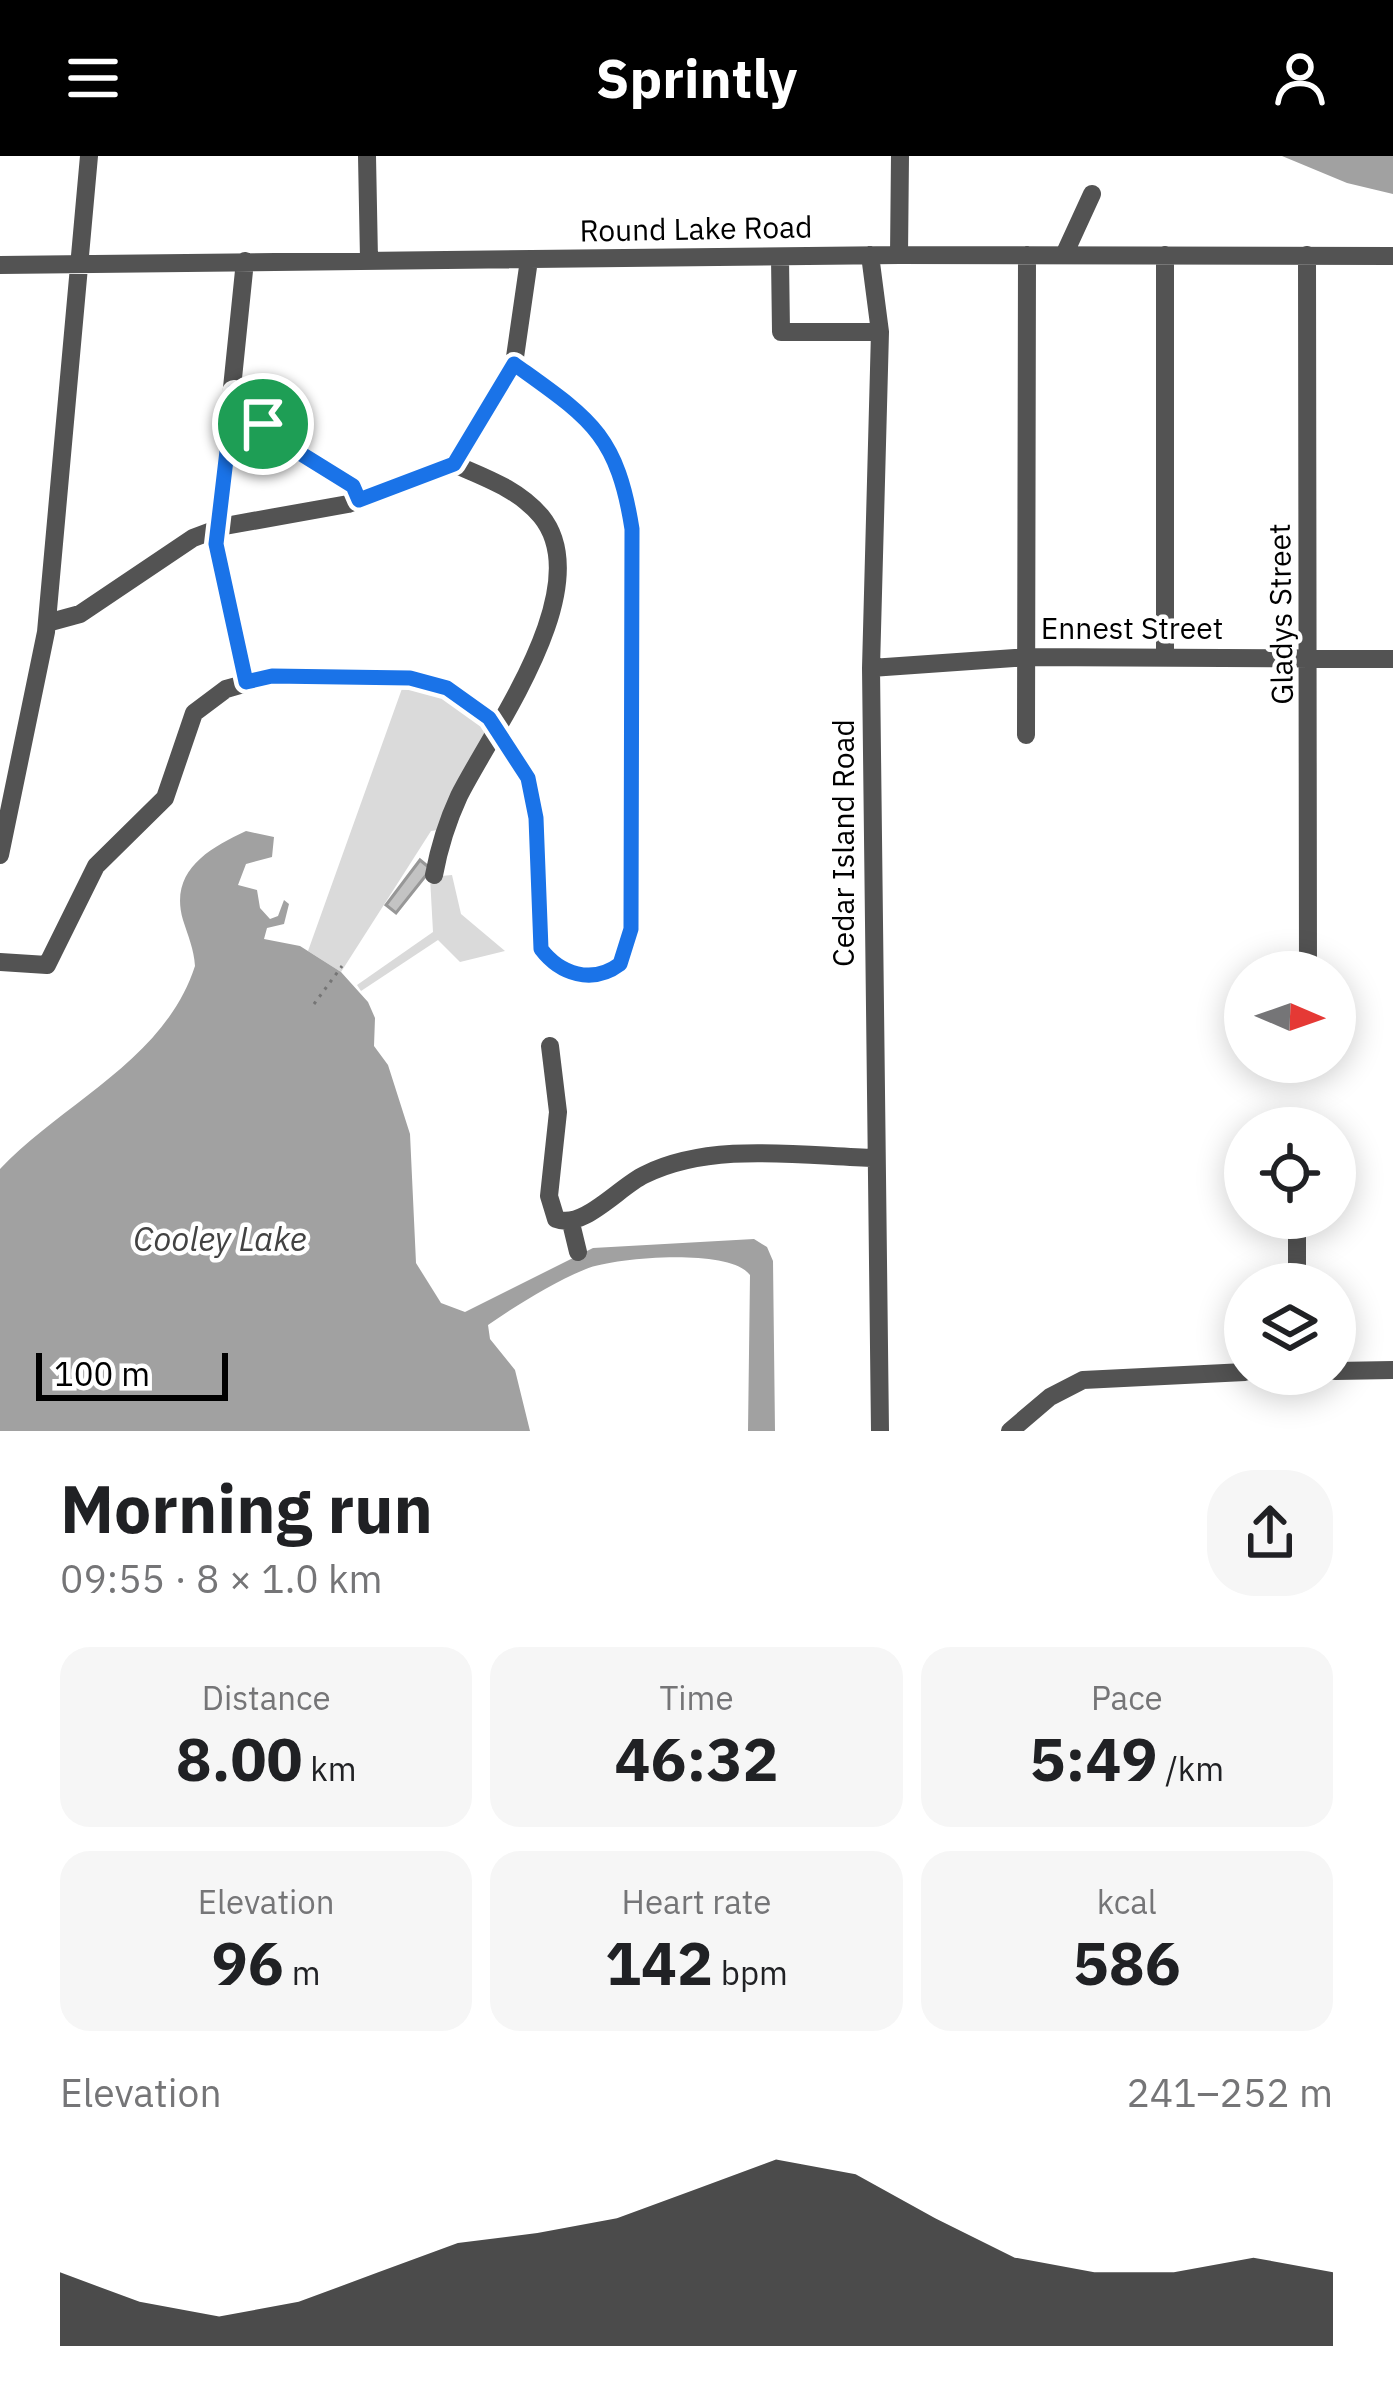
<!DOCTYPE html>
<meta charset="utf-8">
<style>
body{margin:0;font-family:"IBM Plex Sans",sans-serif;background:#f6f6f6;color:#202124;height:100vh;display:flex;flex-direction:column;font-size:45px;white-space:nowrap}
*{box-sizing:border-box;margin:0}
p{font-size:39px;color:#757577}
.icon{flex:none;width:66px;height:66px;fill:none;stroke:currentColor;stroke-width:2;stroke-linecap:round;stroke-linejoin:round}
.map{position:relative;height:1275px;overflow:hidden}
.sheet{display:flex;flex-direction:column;background:#fff;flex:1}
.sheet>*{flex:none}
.needle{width:78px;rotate:92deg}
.fabs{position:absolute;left:1224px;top:795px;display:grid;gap:24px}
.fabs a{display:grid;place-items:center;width:132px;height:132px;border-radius:50%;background:#fff;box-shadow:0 6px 30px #0003;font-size:60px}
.scale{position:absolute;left:36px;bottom:30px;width:192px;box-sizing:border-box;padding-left:12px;border:6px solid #000;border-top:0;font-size:33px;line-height:42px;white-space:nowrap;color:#000;-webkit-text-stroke:9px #fff;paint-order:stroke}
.pin{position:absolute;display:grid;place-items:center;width:102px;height:102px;color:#fff;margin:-51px;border:6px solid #fff;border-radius:50%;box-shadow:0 3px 12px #0007}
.round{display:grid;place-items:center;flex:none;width:126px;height:126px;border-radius:48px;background:#f6f6f6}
.head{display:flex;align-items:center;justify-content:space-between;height:204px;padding:0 60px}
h1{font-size:66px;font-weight:800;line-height:90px}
.figures{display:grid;grid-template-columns:repeat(3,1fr);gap:18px;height:204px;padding:12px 60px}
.figures div{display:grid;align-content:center;border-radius:30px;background:#f6f6f6;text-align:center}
.figures b{font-size:60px;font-weight:800}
.figures small{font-size:33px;font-weight:400}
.figures p{font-size:33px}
.chart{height:336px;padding:24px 60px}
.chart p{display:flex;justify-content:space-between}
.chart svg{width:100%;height:216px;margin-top:12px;fill:#000;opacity:.7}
header{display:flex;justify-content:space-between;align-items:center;height:156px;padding:0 60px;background:#000;color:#fff;font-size:54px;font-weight:800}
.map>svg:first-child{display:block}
.green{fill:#dadada}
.water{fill:#a1a1a1}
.building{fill:#c3c3c3;stroke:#979797;stroke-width:3}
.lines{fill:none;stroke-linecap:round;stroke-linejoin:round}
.path{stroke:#757575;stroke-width:3;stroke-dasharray:3 6;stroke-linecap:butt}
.minor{stroke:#535353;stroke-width:18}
.route-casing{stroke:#fff;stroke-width:24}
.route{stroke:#1a73e8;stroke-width:15}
.labels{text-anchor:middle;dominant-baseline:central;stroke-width:9;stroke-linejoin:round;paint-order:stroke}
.street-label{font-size:30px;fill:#000;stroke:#fff}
.water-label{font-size:33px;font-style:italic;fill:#424242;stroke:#fff}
</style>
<header><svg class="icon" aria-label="menu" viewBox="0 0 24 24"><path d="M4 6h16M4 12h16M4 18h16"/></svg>Sprintly<svg class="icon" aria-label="person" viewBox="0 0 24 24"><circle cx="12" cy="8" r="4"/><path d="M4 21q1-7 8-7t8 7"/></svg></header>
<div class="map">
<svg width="1393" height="1275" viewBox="0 0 1393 1275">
<rect width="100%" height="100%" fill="#fff"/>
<path class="green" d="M404,527C437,533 467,549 489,575L438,674L431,675L341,816L308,795Z
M452,719L461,758L505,795L460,806L438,784L361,835L357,829L433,776L430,721Z"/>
<path class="water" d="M1282,0H1393V38L1347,27Z
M246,675L274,681L272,701L246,708L238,729L257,734L260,752L270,763L278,760L284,744L289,748L284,768L267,772L264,783L300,790L341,816L368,846L375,862L374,890L388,909L410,978L416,1107L441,1147L465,1156L593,1092L754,1083L767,1091L773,1105L775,1275H748L750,1119C730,1092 617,1101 586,1113C554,1126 517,1149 488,1169L490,1183L515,1214L530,1275H0V1013C62,947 165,904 195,810C194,793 188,780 183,764C169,716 207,693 246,675Z"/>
<path class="building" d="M420,704L431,713L396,757L386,749Z"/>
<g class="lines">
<path class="path" d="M314,848L342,810"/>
<path class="minor" d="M367,0L369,103
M870,99L880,176L871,512L880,1275
M899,99L900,0
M1064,99L1092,38
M1165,99V500
M1307,99L1308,816
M780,102L781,176H880
M245,105L216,388L246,526
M0,109L899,99L1393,100
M234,236L282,286L353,330L359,344
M47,467L80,458L193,382L225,370L348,348L454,308L514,208L529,104
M871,512L1028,501L1393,503
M1026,579L1027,99
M0,699L46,476L89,0
M434,719C439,692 447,666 459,640C492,574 599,431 541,360C518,333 486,322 454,308
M0,806L47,809L96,710L165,642L194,557L226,533L272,520L410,522L447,533L489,562L528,622L536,662L541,792C561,818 592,829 620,808L631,773V373C617,276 589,262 514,208
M550,890L558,956L549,1040L556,1063C583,1074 619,1031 644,1019C711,985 802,1000 875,1002
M1297,1062V1128
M571,1067L578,1096
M1335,1215L1393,1214
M1010,1275L1050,1241L1083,1224L1245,1216"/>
</g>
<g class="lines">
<defs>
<path id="route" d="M514,208C589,262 617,277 632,373L631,773L620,808C592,829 560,818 541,793L536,662L528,622L489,562L447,532L410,522L272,520L246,526L216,388L234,236L282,286L353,330L359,344L454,308Z"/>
</defs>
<use href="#route" class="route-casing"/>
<use href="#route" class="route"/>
</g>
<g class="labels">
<g class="street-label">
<text transform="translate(696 72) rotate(-1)">Round Lake Road</text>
<text transform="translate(1280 458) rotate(-91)">Gladys Street</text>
<text x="1132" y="471">Ennest Street</text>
<text transform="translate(842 687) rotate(-90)">Cedar Island Road</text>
</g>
<g class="water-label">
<text x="220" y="1082">Cooley Lake</text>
</g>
</g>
</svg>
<div class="fabs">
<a><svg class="needle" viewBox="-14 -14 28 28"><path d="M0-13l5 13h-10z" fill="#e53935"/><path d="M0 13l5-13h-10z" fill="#757577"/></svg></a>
<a><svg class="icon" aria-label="locate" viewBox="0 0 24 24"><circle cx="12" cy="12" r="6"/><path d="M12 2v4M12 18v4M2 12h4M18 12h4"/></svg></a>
<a><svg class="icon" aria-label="layers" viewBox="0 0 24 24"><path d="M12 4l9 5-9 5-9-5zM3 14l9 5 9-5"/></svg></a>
</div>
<div class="scale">100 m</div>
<div class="pin" style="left:263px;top:268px;background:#1e9e55"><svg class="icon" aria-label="arrive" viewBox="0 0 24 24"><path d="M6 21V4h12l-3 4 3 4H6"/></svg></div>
</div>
<section class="sheet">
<div class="head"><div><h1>Morning run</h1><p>09:55 · 8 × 1.0 km</p></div><a class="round"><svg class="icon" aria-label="share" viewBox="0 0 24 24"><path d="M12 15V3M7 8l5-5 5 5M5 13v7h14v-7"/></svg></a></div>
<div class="figures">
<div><p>Distance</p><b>8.00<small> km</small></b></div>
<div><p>Time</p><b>46:32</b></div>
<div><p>Pace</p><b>5:49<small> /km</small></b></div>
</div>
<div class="figures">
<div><p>Elevation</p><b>96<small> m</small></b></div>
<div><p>Heart rate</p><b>142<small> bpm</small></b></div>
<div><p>kcal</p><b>586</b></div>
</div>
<div class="chart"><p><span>Elevation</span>241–252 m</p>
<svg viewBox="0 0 160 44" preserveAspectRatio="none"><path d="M0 44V29L10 35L20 38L30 35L40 29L50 23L60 21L70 18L80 12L90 6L100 9L110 18L120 26L130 29L140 29L150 26L160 29V44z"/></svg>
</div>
</section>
